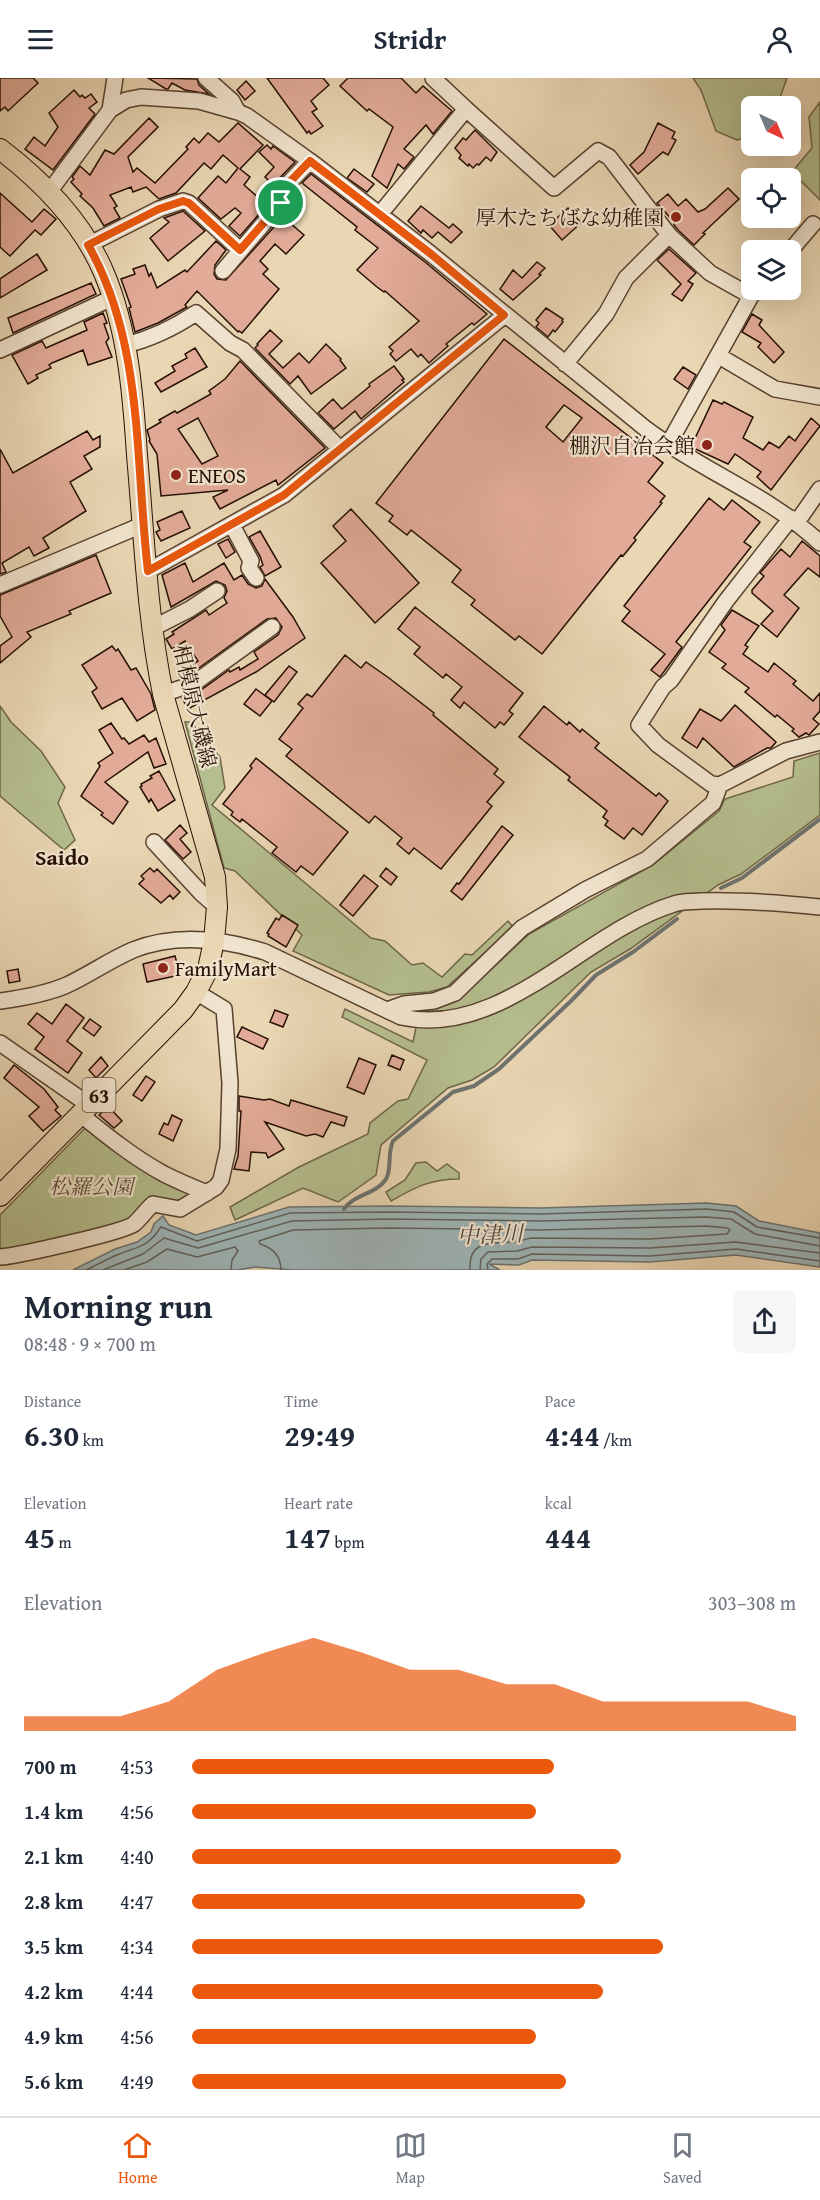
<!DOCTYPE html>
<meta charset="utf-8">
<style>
body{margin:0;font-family:"Gentium Book Plus","Noto Serif JP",serif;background:#f6f6f7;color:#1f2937;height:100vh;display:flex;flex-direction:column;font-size:22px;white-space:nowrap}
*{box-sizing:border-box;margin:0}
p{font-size:20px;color:#747a83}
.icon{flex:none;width:33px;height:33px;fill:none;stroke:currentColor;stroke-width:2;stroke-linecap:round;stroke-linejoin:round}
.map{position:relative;height:1192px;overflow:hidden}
.drawer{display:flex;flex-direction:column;background:#fff;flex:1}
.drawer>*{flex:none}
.needle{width:39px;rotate:136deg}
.tools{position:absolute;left:741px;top:18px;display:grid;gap:12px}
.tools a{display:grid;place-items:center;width:60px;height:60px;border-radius:9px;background:#fff;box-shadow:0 6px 24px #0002;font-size:30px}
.pin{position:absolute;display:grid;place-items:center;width:51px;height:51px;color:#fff;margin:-26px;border:3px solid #fff;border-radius:50%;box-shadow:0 2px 6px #0007}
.round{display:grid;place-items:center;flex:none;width:63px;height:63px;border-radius:9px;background:#f6f6f7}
.overview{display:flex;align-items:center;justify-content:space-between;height:102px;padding:0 24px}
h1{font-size:33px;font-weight:700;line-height:45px}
.metrics{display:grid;grid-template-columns:repeat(3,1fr);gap:9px;height:102px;padding:6px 24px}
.metrics div{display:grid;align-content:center}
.metrics b{font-size:30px;font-weight:700}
.metrics small{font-size:16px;font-weight:400}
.metrics p{font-size:16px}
.chart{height:168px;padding:12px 24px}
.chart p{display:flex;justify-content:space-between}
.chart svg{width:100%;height:108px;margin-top:6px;fill:#ea580c;opacity:.7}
ul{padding:0 24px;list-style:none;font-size:20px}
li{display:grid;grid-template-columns:96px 72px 1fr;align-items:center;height:45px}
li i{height:15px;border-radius:8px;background:#ea580c}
header{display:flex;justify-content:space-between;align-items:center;height:78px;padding:0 24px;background:#fff;font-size:27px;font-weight:700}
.tabs{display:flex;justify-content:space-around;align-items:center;height:84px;border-top:2px solid #e0e1e3;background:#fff;font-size:16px;color:#747a83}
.tabs a{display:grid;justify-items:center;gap:3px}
.tabs .active{color:#ea580c}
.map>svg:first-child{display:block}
.green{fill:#b5be8e;stroke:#6e6648;stroke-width:1.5}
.water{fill:#9eb6b9;stroke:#6e7370;stroke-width:1.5}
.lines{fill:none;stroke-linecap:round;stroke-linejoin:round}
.shore{stroke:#62625e;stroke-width:1.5}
.stream{stroke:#6e7370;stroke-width:4}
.building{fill:#e2ab98;stroke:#260f03;stroke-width:1.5;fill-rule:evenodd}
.minor-casing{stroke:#57412f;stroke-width:18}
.major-casing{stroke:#260f03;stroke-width:22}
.minor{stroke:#f1e4ce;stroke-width:15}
.major{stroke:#e9d6b3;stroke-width:20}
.route-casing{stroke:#fff;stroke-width:12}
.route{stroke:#ea580c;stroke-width:8}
.poi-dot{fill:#8f2418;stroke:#f1e4ce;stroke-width:2}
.labels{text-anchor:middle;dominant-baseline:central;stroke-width:4.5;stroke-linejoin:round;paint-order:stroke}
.shield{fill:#f1e4ce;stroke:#634f40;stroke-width:1.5}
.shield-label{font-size:20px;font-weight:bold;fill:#260f03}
.poi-label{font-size:21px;fill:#260f03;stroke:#f1e4ce;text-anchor:end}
.street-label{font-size:21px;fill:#260f03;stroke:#f1e4ce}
.park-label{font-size:21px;font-style:italic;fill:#584c34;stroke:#f1e4ce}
.neighbourhood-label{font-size:22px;font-weight:bold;fill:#260f03;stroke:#f1e4ce}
.water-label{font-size:22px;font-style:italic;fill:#504943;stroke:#f1e4ce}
</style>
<header><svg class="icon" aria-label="menu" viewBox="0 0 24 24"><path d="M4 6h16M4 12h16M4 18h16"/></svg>Stridr<svg class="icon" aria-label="person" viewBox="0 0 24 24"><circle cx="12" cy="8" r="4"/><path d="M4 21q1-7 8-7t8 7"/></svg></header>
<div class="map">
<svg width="820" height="1192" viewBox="0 0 820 1192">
<rect width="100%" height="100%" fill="#e9d6b3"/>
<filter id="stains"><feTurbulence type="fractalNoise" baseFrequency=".00333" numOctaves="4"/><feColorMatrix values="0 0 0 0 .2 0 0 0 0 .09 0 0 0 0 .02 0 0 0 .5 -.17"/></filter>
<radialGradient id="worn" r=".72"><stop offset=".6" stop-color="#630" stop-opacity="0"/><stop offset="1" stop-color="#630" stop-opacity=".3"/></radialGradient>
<path class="green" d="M693,0H787L777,28H752L751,58L737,62L716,53L701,12Z
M820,24V122L792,94L812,70L809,39Z
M0,628L11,644L41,673L65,709L58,725L75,762L64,772L0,718Z
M185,644H191L220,679L225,710L212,727L371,860L385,863L412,887L423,885L442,899L465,876L472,877L508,843L513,849L447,909L429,914L389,917L293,873L302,857L235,793L224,790Z
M820,675V737L741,796L718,807L630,871L591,894L494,989L472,1002L448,1010L381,1067L376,1097L338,1124L303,1110L235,1142L230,1129L299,1089L368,1056L370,1045L398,1023L408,1021L427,982L342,939L345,931L413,964L419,935L409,929L458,922L529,856L653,787L719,733L725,721L793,699L794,683Z
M87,1048L195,1114L178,1128L153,1123L129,1145L0,1177V1137Z
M426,1084L437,1093L447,1086L459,1095V1101C430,1101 416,1109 391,1123L386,1114L405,1102L416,1085Z"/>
<path class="water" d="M707,1125L736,1128L759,1143L820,1155V1189L736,1177L650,1184L532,1182L519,1187L489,1186L500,1192H293L255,1189L238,1192H73L115,1171L137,1164L151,1154L154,1146L163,1138L169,1147L196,1157L289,1129L388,1128L540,1130Z"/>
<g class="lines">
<path class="shore" d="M86,1192C97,1187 107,1181 117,1177C139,1168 147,1170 161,1149L197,1163L290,1135L388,1134L540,1136L707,1131L734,1134L757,1149L820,1160
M103,1192L143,1176L164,1160L198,1170L292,1143L388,1141L540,1143L706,1139L731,1141L755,1156L820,1168
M124,1192L147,1184L167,1171L197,1179L235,1169L238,1173L232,1182L231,1192
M281,1192C281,1178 273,1170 260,1166L259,1163L293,1152L388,1150L540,1152L706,1148L728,1150L730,1152L727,1156L650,1161L531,1160C525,1161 519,1164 512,1164C491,1165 468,1162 470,1192
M480,1192L481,1181L488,1174L517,1173L532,1169L650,1170L736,1164L820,1175
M488,1192L487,1186L492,1181H518L532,1176L650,1178L736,1171L820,1183"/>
<path class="stream" d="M721,810L742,800L820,741
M344,1131C354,1116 377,1116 386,1101C392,1092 387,1076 393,1063L453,1014L474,1008L499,991L572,922L596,897L633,874L677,841"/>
</g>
<path class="building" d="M0,0H33L38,5L8,33L5,29L0,33Z
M148,0L197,1L199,7L209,16L185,12L172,5L168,11H166Z
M267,0H323L329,7L311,23L317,31L312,34L323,48L311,56L309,53L307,55Z
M348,0H401L416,15L423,8L452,33L433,56L426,47L404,71L414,79L404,91L398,86L387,110L372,98L393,49L369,31L367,33L340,8Z
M246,3L255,13L245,22L237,12Z
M74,12L80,19L82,17L85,20L91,16L97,24L89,30L95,36L53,92L25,71L34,59L45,68L58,49L49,35Z
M149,40L158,49L128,79L133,94L137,90L155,105L188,71L186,69L194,60L199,65L208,55L219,64L238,45L263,67L240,91L250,99L244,107L267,127L240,158L229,148L241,135L235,130L221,141L198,120L218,98L226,105L238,90L223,77L211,91L204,85L176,115L159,121L146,109L133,114L131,109L110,117L117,128L114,130L120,140L104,148L93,130L80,118L82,116L71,104L74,101L72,99L80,88L90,97L105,72L114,76Z
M658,45L675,54L672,60L676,62L668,77L663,74L638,96L630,87L644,74Z
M475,52L497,74L491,83L486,79L479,87L477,86L473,90L469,86L468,88L459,80L461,77L455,70L463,60L466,62Z
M267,67L271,71L273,68L295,84L273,107L265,99L274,89L259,74Z
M354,91L374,106L367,114L347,100Z
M311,96L425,184L487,236L474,247L472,245L446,266L448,268L429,285L421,276L418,279L411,271L396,283L390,276L393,273L389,269L419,243L385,213L384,214L377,209L357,192L378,170L355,152L357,149L302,105Z
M728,110L739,121L703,155L705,156L694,167L678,152L674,147V144L657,125L668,116L678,128L686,121L698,134L705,131Z
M0,115L32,144L44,131L56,141L41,157L35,152L10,178L0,169Z
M421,128L449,150L453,146L462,154L451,165L438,154L432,160L423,152L421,155L408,143Z
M568,130L581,145L562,162L549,147Z
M183,133L205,153L168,183L150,160L169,144L164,140Z
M283,139L304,157L286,176L275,166L260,183L268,191L263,196L279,211L242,255L239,253L238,254L197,213L185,227L187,229L158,245L135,254L129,230L131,229L121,201L135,196L133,191L145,187L149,198L151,195L157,210L185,192L187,194L216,163L226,172L215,187L214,196L217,201L226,202Z
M669,171L696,195L688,203L693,206L682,223L672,216L681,206L657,182Z
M37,176L47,192L0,220V201Z
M537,184L545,190L539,196L541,197L513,222L500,211L513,192L522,200Z
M91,205L96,216L13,255L8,240Z
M546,230L563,241L562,243L563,244L555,254L553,252L548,259L536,249L539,245L536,242Z
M103,235L107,245L104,246L109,260L106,264L112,279L88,287L83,272L52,285L49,287L51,290L36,297L38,300L28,306L12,277L42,263L46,270L87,252L84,244Z
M752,236L762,242L759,247L784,274L774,285L758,269L761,265L742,254Z
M270,252L282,263L269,276L283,290L299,275L309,285L326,266L341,281L340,282L346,290L311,316L298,298L290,306L255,270L258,267L257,266Z
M504,261L663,385L648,404L665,418L660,424L662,425L634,460L636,462L623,478L621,477L542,576L519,558L515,562L471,527L475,522L452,504L461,492L411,452L407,457L389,443L393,438L376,425ZM564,327L582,340L563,364L546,349Z
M195,270L207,289L161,314L155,305L175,293L172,288L187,280L185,276Z
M240,283L325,370L278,407L276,402L220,431L213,419L228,412L161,418L157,376L149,363L150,362L147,352L161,344L159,342L175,333L177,335L211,316L209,313L225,301ZM198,340L218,378L202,386L178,351Z
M394,288L404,301L402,302L404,304L361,341L355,333L334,351L318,335L333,321L342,331L370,308L369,306Z
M683,289L696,297L688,311L674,301Z
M713,322L722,326L724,324L753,339L743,360L763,372L769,364L779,370L789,358L795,363L811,340L820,348L771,412L757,399L761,394L735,376L728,386L691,369Z
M87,353L93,362L100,358V369L84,378L92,391L70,404L86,433L43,460L49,470L34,478L29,469L2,485L6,494L0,496V371L13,395Z
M709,420L724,432L732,422L760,444L744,464L751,469L676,564L682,569L660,599L651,592L665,576L622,543L630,533L624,528Z
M351,431L419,505L375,545L321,485L346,463L333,448Z
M182,433L190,450L161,463L156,454L160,452L157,444Z
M260,453L281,489L265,498L260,489L263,487L260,478L249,459Z
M228,461L235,474L226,480L218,466Z
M802,463L820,478V499L808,490L784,517L799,530L777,559L761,546L773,533L752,515V512L764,498L760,495L781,471L790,479Z
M96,477L111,515L69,533L71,536L27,554L31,559L0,585V568L12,559L0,538V517Z
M185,485L193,504L224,485L234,502L242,497L248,506L256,510L262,508L265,501L293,539L305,560L256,594L188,631L182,620L198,614L229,592L230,594L239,589L240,592L258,581L254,574L278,557L282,549L276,540L267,541L189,597L185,591L198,583L185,563L172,571L166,561L174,556L172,554L206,532L209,537L227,525L224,520L227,513L225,507L216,503L171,529L162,497Z
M415,529L523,615L509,633L513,636L504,647L500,644L495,650L464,624L460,630L451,622L462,609L446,596L443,600L414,576L420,569L398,551Z
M732,532L759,548L745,567L748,569L743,576L768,594L774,585L796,603L793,606L813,623L820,615V633L813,641L819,646L809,657L806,655L799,659L792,653L794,651L777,637L775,639L745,614L749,610L722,590L726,586L709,574L725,552L721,547Z
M112,568L116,573L118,571L131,592L136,590L151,616L155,632L137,643L122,620L102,631L92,614L97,610L82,587Z
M345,577L361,590L366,584L389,600L434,635L433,637L498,691L494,696L504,704L487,724L492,728L441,791L414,770L409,776L397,766L402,760L375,738L369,745L286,678L292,671L279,661L303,630L298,626L307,616L312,619Z
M289,588L297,594L274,624L265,617Z
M256,611L272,623L260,638L244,626Z
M735,627L776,664L771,670H767L734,689L703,660L697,670L682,660L700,631L721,643Z
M544,628L567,647L569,644L580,654L582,651L599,665L595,670L656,718L659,715L668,723L642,757L633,750L624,761L605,747L608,743L603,739L607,733L568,702L570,699L519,659Z
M111,645L122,661L124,660L129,666L144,657L149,664L156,660L166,686L154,690L148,674L105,704L128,724L113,746L101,737L103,735L81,718L100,688L98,685L113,675L99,652Z
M256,680L348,754L313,797L301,788L296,794L272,775L277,769L242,741L240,744L231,737L233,734L223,726L252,690L250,688Z
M159,693L175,722L158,733L151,721L149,724L140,709L142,708L141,706L152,700L150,698Z
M180,747L187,755L180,761L191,774L183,781L165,762Z
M502,748L513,757L462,822L451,813L457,805L459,806Z
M150,790L154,794L157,791L180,814L173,821L170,817L161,825L139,806L144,801L141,798Z
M386,790L397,799L391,807L380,798Z
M364,797L378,808L353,838L340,827Z
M282,837L298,847L286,869L268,858L269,856L267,855L276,840L279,842Z
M175,878L180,897L147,904L143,886Z
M18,891L20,903L9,905L7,893Z
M66,926L84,940L67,963L82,975L68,995L35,971L44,959L28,946L37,935L52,946Z
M275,932L288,937L283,949L270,944Z
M90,941L101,949L94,958L83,950Z
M242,949L268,961L263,971L237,959Z
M392,977L404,982L400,992L388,987Z
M101,979L108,988L96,1000L89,992Z
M359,980L376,987L364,1016L347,1009Z
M14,987L44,1011L58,1029L55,1032L61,1038L43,1053L29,1038L39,1029L4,1000Z
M146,998L155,1004L142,1023L133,1017Z
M239,1018L264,1022L270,1021L289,1028L291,1022L347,1039L344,1048L331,1044L323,1059L315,1056L306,1058L265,1044L284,1071L268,1080L266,1075L251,1074L249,1093L234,1091L238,1078L241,1033H239Z
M108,1028L122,1043L114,1050L99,1037Z
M172,1037L182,1042L173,1063L159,1056L164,1045L168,1047Z"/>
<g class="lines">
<defs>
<path id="minor" d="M206,0L232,23L238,34
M466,31L554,110L598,73L609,79L669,157L710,195L751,218
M110,32L115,0
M49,114L110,32L126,22L141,19L199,23L238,34L247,38L310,83L431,176L646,351C702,393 769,417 820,465
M380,136L466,31L433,0
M88,167L159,131L183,123L189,125L240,172
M790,173L813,146
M223,193L281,125L279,115L310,83
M125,267C151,261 175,249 196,235L230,265L243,272L340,371
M0,272L112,220
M719,278L775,311L820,319
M565,286L606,236L626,200L669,157
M668,367L751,218L757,212
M791,440L726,523L671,602L663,609L639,647L658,667L711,706L720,707L786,673L820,664
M797,444L820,411
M232,447L251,483L249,490L256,500
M148,493L284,417L505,237
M0,507L142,447
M153,550L190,531L217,513
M163,616L193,606L272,549
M154,764L201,815L217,829
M0,923C23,920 46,916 67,907C90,896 110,882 133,872C176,855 223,861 265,874L401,939C503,961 583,854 674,826C682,823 692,824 701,823C741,822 781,825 820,829
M387,932L404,926L434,923L455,915L522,850L585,812L647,781L713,725L720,707
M0,965L89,1027
M80,1036C107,1058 133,1079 164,1096C178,1103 192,1109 207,1115
M0,1179C17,1178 124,1154 134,1146C141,1140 146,1132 153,1126L180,1131L216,1109L221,1102L228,1071L230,1005L224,931L196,914"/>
<path id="major" d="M0,71C42,103 83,145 104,195C128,252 133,316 137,377C144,456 147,538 163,616L215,799L217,829L214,863L208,891L196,914L183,932L0,1118"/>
</defs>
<use href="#minor" class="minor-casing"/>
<use href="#major" class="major-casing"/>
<use href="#minor" class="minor"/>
<use href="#major" class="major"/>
</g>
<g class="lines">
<defs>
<path id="route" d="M310,83L431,176L504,237L284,417L148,493C135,384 144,265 88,167L159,131L183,123L189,125L240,172L281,125L279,115Z"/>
</defs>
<use href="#route" class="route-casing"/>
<use href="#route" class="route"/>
</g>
<g class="poi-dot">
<circle cx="676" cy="139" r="6"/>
<circle cx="707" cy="367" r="6"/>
<circle cx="176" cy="397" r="6"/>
<circle cx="163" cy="890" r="6"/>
</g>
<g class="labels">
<rect class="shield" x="82.5" y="1000" width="33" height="34" rx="4.5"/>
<g class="shield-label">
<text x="99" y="1017">63</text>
</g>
<g class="poi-label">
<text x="664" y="139">厚木たちばな幼稚園</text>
<text x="695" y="367">棚沢自治会館</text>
<text x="188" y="397" text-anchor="start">ENEOS</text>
<text x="175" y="890" text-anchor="start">FamilyMart</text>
</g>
<g class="street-label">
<text transform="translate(195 628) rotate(77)">相模原大磯線</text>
</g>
<g class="park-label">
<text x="91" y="1108">松羅公園</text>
</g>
<g class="neighbourhood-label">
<text x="62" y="779">Saido</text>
</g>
<g class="water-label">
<text transform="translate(490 1156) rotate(-2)">中津川</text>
</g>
</g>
<rect width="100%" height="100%" filter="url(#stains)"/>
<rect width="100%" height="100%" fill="url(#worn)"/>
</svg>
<div class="tools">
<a><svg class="needle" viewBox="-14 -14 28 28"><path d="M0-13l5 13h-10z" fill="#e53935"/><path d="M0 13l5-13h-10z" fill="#747a83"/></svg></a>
<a><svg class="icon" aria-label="locate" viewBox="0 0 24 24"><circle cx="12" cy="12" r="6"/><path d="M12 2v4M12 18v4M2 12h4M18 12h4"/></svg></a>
<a><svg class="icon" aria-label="layers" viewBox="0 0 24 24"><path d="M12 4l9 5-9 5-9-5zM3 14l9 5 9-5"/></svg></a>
</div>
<div class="pin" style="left:281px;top:125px;background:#1e9e55"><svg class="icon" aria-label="arrive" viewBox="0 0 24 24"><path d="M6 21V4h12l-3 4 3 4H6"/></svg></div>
</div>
<section class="drawer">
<div class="overview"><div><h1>Morning run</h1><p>08:48 · 9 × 700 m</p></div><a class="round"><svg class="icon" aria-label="share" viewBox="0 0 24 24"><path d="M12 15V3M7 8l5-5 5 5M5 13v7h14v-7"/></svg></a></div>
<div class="metrics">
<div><p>Distance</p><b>6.30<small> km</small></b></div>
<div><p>Time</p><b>29:49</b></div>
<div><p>Pace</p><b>4:44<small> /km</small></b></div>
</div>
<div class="metrics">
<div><p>Elevation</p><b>45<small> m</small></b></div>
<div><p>Heart rate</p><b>147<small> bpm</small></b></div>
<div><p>kcal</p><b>444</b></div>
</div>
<div class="chart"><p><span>Elevation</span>303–308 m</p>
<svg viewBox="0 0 160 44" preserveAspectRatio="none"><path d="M0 44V38L10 38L20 38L30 32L40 19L50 12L60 6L70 12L80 19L90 19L100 25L110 25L120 32L130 32L140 32L150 32L160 38V44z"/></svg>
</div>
<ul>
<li><b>700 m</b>4:53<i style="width:60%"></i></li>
<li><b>1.4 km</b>4:56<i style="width:57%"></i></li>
<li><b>2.1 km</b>4:40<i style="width:71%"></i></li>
<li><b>2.8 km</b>4:47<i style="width:65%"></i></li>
<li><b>3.5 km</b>4:34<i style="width:78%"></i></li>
<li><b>4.2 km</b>4:44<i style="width:68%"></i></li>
<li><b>4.9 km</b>4:56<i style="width:57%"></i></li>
<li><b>5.6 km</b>4:49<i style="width:62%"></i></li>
</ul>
</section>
<nav class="tabs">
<a class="active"><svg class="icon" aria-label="home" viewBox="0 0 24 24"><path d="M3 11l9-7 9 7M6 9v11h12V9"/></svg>Home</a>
<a><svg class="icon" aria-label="map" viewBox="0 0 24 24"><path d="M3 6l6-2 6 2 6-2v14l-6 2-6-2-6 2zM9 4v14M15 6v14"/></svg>Map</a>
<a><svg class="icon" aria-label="saved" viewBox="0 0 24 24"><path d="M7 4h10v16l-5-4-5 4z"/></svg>Saved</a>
</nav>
